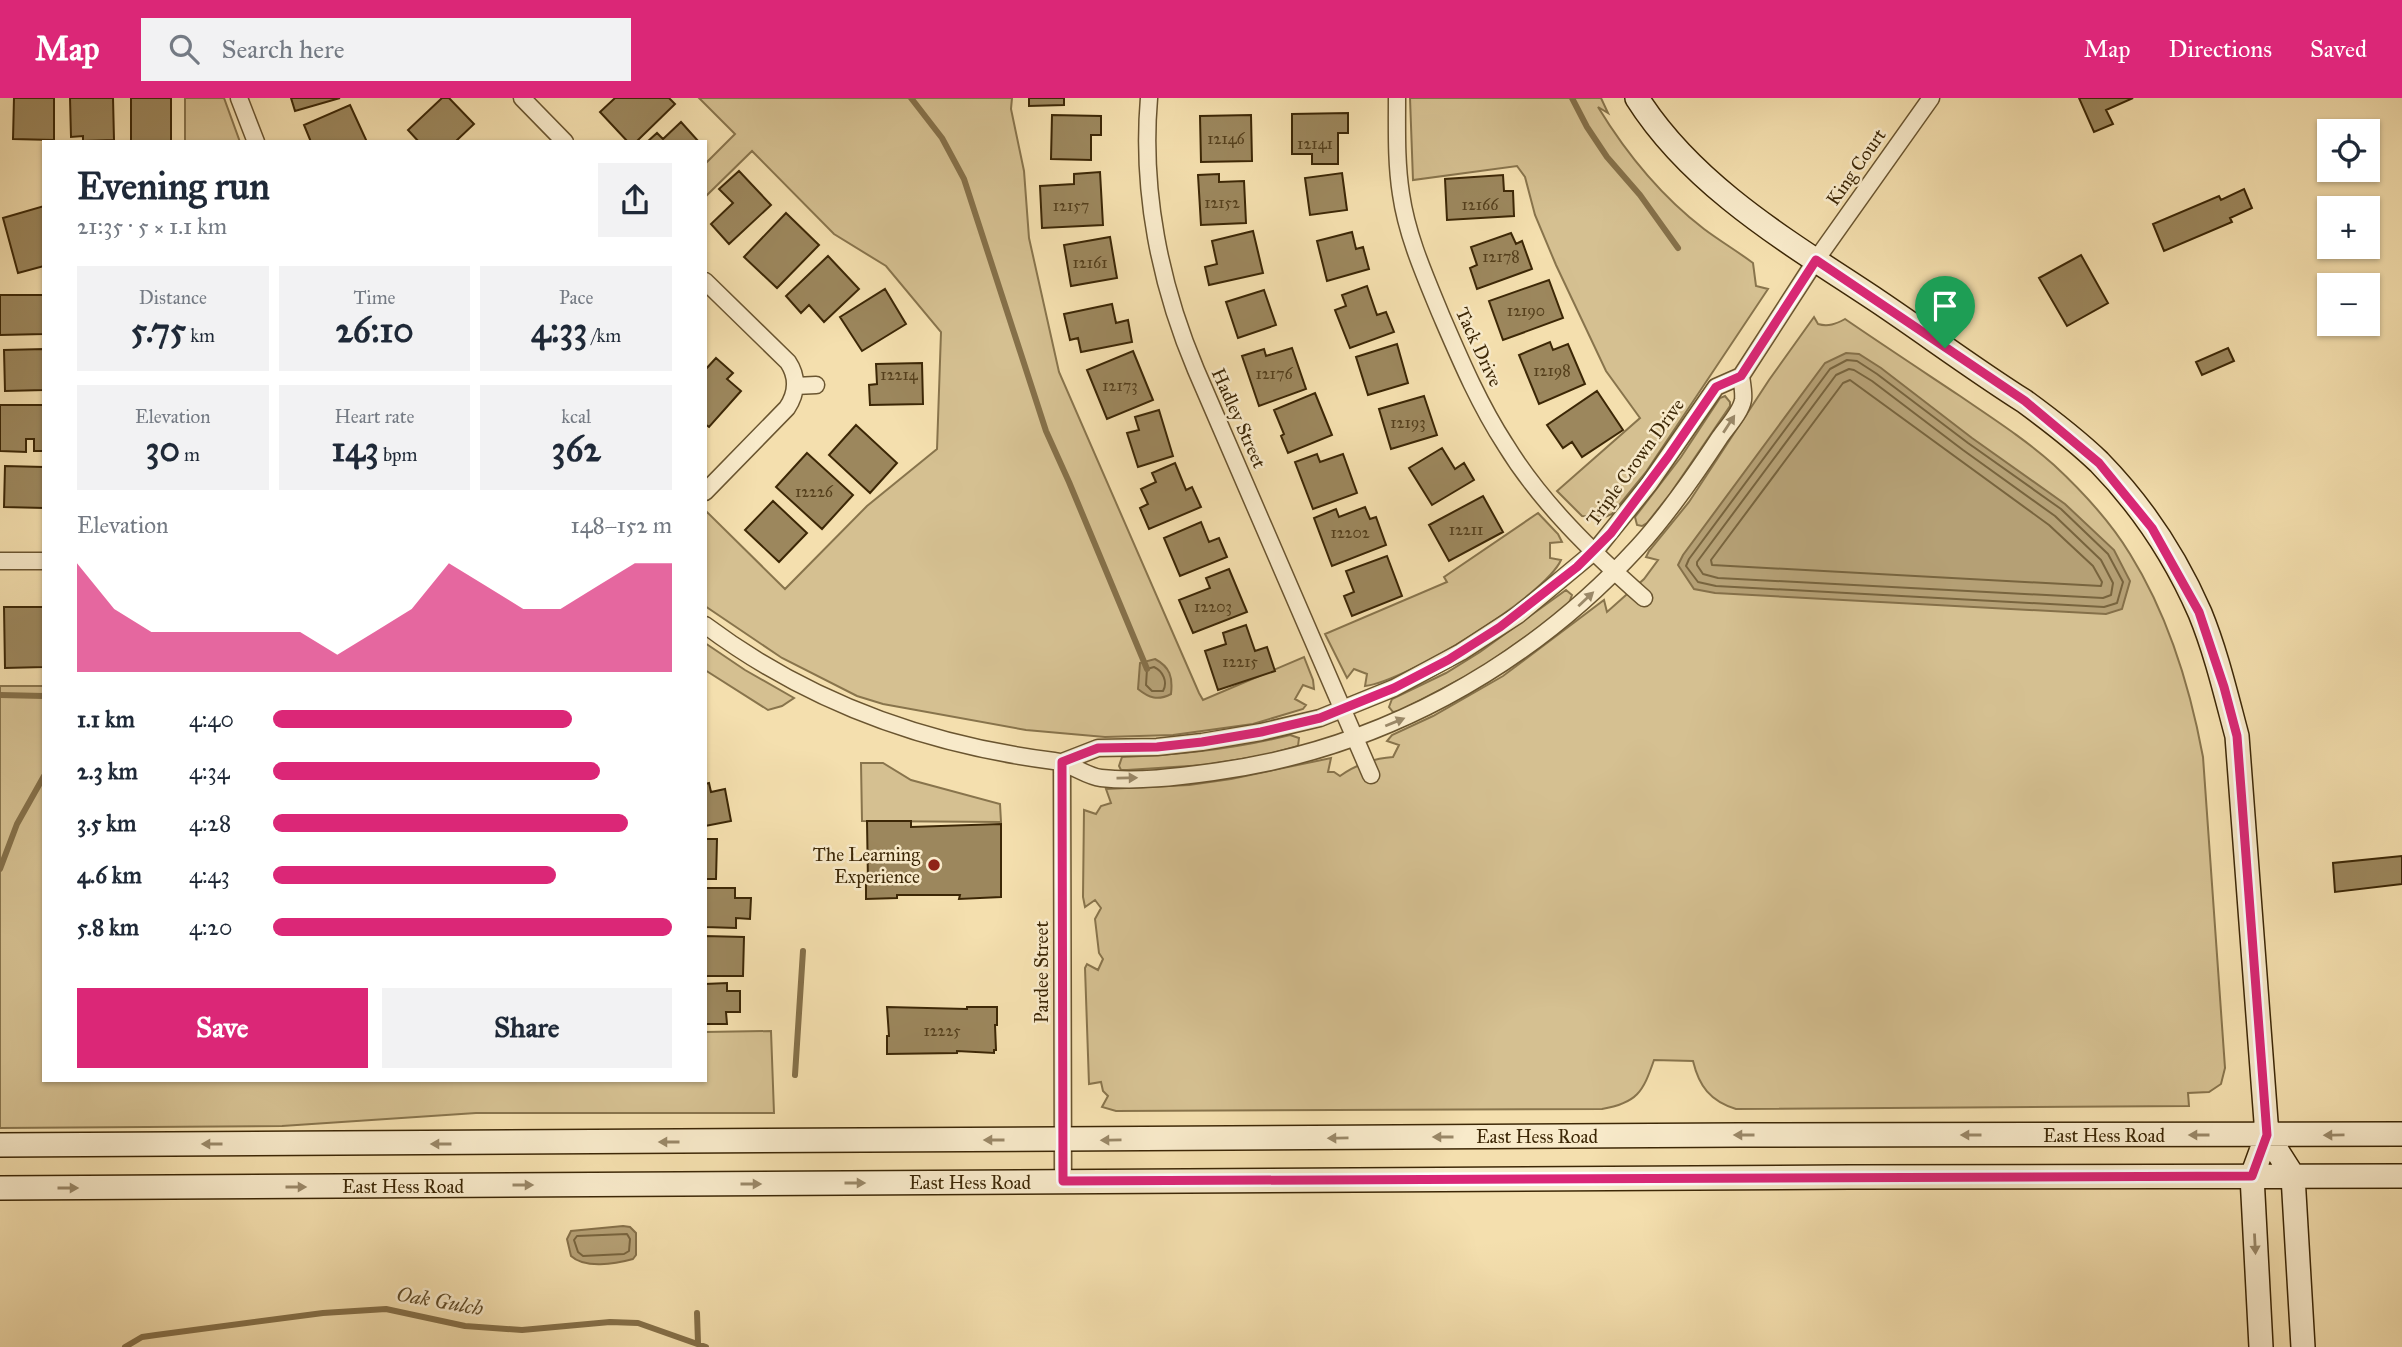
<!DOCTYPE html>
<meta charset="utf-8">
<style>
body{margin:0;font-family:"IM FELL Great Primer",serif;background:#f2f2f3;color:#1f2937;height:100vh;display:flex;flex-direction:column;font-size:26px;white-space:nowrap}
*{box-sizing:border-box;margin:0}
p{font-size:23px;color:#747a83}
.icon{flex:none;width:38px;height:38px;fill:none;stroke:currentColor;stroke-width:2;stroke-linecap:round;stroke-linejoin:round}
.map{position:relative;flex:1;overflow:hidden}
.side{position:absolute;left:42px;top:42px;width:665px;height:942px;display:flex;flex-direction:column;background:#fff;border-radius:0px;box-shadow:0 2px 5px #0004}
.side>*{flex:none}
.buttons{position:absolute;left:2317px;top:21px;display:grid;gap:14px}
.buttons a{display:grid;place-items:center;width:63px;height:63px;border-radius:0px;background:#fff;box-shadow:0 2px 5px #0004;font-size:35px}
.pin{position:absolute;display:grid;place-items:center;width:60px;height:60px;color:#fff;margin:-72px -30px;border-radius:50% 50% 50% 0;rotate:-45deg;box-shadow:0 0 7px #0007}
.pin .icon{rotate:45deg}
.round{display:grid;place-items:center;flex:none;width:74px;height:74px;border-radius:0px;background:#f2f2f3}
.overview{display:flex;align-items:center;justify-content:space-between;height:119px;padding:0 35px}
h1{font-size:38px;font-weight:700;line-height:52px}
.stats{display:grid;grid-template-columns:repeat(3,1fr);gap:10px;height:119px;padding:7px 35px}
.stats div{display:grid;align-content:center;border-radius:0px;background:#f2f2f3;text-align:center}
.stats b{font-size:35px;font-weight:700}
.stats small{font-size:19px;font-weight:400}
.stats p{font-size:19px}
.chart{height:196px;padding:14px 35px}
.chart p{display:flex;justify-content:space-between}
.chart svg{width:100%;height:126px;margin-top:7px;fill:#db2777;opacity:.7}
.action{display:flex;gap:14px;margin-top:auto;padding:14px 35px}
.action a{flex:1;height:80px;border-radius:0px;background:#db2777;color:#fff;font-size:28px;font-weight:700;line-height:80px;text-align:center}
.action a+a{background:#f2f2f3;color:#1f2937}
ul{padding:0 35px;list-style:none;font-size:23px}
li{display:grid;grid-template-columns:112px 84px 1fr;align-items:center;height:52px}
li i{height:18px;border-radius:9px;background:#db2777}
header{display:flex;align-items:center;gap:42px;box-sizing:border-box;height:98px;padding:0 35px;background:#db2777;color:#fff}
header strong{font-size:33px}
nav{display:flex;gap:38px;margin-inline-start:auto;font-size:24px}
.search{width:490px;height:63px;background:#f2f2f3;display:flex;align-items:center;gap:18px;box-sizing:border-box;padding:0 24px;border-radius:0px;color:#747a83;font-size:26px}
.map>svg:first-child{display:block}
.green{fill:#d5c091;stroke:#88744c;stroke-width:2}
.water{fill:#b5a075;stroke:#857049;stroke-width:2}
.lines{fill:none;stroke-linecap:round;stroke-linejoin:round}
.shore{stroke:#78643e;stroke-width:2}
.stream{stroke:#857049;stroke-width:6}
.building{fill:#9c875d;stroke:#3c2706;stroke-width:2}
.minor-casing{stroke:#6a5530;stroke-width:19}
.secondary-casing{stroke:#3c2706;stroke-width:26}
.minor{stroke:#f8eaca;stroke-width:16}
.secondary{stroke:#f8eaca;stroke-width:23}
.oneway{fill:#9a8868}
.route-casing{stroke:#fff;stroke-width:14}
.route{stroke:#db2777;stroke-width:9}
.poi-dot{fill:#8f2418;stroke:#f8eaca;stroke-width:2.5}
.labels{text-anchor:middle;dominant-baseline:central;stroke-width:5;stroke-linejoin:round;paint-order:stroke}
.number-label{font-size:16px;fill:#543f1c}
.street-label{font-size:19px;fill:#3c2706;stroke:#f8eaca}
.poi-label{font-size:19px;fill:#3c2706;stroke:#f8eaca;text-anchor:end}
.water-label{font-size:21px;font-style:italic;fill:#604b27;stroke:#f8eaca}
</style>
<header>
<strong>Map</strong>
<div class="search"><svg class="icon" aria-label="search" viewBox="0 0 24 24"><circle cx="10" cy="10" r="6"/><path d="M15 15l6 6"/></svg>Search here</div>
<nav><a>Map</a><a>Directions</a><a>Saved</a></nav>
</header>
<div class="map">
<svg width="2402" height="1249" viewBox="0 0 2402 1249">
<rect width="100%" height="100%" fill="#f4dfae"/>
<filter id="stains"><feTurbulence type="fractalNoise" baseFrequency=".00286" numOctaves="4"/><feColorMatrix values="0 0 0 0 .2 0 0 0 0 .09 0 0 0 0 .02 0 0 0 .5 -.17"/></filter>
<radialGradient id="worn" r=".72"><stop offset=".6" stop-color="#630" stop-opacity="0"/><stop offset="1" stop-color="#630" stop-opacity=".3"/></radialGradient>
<path class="green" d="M185,0H224L240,44H185Z
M699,0H1012L1011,11L1024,73L1029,140L1059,274L1199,595L1203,602L1304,559L1313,582L1314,591L1303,587L1295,601L1306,607L1303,611L1253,626L1173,637L1105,639L1026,632L883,606L857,598L782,560L705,508L706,413L785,491L867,408L937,351L941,234L886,168L834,136L752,53L705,99V66L735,36Z
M1410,0H1601L1608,15L1598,9C1626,55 1661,98 1704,131C1720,143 1737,153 1753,165L1756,188L1768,191L1646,374L1612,416L1605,419L1582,418L1557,393L1640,320L1606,273L1556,167L1535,117L1525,79L1517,68L1413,82Z
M1814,219L1818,226C1828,229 1836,226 1845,221C1883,247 1921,272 1960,298C1992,320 2025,341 2054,367C2082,393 2110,423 2130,456C2168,517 2190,589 2203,659L2225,970L2221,986L2209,994L2188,995L2189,1008L1736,1011C1710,1003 1699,988 1693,963L1654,962C1643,994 1637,1005 1602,1011L1116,1013L1102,1009L1108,998L1103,993L1101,984L1089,986L1085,870L1087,866L1098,872L1103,861L1099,855L1095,821L1101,810L1095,802L1085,809L1083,799L1084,712L1096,716L1101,708L1111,705L1106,691L1189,687L1231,681L1331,660L1328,674H1334L1340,678C1355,667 1375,660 1393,659L1399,647L1387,643L1392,637L1433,618L1503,578L1604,502L1607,514L1644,481L1658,462L1646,459L1649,453L1689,404L1769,282Z
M1725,298L1730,304V308L1670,396L1647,425L1642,428L1637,427L1635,419L1681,359L1720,300Z
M1538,415L1558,436L1562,444L1550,445V460L1561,462C1545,498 1405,584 1365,588L1367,576L1354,571L1347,580L1325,536L1447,484L1444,479Z
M1566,492L1572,497L1569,505L1545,525L1478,572L1400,613L1393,614L1389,609L1392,601L1446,575L1480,554Z
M705,545L745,572L794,600L782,608L768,612L705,572Z
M0,588H44V982H705V934L771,933L774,1015H476L282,1028L0,1030Z
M1290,637L1299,640L1298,648L1266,657L1205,667L1127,672H1121L1119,668L1122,659C1179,657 1234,651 1290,637Z
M861,665H883L911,682L1000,706L1001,724L862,723Z"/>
<path class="water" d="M1846,255L1859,256L1881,270L1972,340L2065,406L2114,452L2130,483L2122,511L2106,516L1715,495L1694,491L1678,467L1683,457L1825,265Z
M1155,561C1170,569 1173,579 1171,596C1158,603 1149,600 1138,591L1140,565Z
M623,1128L630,1129L636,1135V1157L633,1161C615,1166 585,1171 571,1158L567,1141L571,1133Z"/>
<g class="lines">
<path class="shore" d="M1847,262L1857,263L1877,276L1968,345L2061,411L2108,456L2123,484L2117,505L2104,509L1716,488L1698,484L1686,468L1689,461L1830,271Z
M1849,271L1854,272L1872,283L1963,352L2055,418L2101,462L2113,485L2111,497L2103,500L1718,480L1703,476L1697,467V464L1836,277Z
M1850,282L2049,427L2093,468L2102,484L2101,488L1712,467L1711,462L1843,285Z
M1154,569C1163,573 1168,584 1163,593H1152L1146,587L1147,571Z
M627,1136L630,1141L629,1153L624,1156L583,1158L578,1154L574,1142L577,1138Z"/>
<path class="stream" d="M911,0L942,40L964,81L1046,333L1069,384L1147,571
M1572,0L1587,29L1607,59L1640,97L1678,150
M0,597L44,598
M0,771L17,726L44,678
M795,977L803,853
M697,1215L698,1245
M125,1249L142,1239L156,1237L323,1215L386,1211L465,1228L522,1232L610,1224L638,1225L706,1249"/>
</g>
<path class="building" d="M14,0H54V42L13,41Z
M70,0H113L114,42L83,43V38L71,39Z
M131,0H171V44H131Z
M291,0H340L295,13Z
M442,0H449L474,26L455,44H419L408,32Z
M615,0H669L675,6L636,44H628L600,14Z
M1029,0H1064V7L1029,8Z
M2079,0H2133L2106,12L2113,26L2094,34Z
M350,7L367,44H311L304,27Z
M1348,15V35H1338V66H1312V56H1292V16Z
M1052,17L1101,18V37H1091V62L1051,61Z
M1251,17L1252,63L1201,64L1200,18Z
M681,24L699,44H647L657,35L663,41Z
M739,73L771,107L729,146L711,126L733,105L719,91Z
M1100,74L1103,127L1042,130L1040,88L1074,86V76Z
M1342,75L1347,112L1310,117L1305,80Z
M1219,76V84L1244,83L1246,125L1201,127L1198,77Z
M1503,77L1504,93H1513L1514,118L1447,122L1445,81Z
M2244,91L2252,110L2230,120L2232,124L2164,153L2153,126L2219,98L2221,102Z
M44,108V168L18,175L3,120Z
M786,115L819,147L777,190L744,159Z
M1253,133L1263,175L1209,187L1205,169L1217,166L1212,143Z
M1352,134L1356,151L1363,149L1369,171L1327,183L1317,143Z
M1511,135L1516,146L1522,143L1532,171L1477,191L1470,170L1477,167L1471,149Z
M1110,139L1117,180L1071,188L1064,147Z
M2081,157L2108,205L2067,228L2039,180Z
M828,158L859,191L824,224L809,207L801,215L786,198Z
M1549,182L1563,220L1503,242L1489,203Z
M1367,188L1377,217L1386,214L1394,234L1350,250L1335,212L1346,208L1342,197Z
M885,191L906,226L862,253L840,219Z
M1264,192L1276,227L1238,240L1226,204Z
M0,197H44V236L0,237Z
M1112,206L1116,225L1128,222L1132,244L1081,254L1078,240L1070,242L1064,216Z
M1550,244L1553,252L1568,246L1585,286L1539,306L1519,257Z
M1397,246L1408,285L1368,297L1356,259Z
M1292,250L1306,291L1259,308L1242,258L1264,251L1266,258Z
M2228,250L2234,263L2202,277L2196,264Z
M44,251V292L5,293L4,252Z
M1133,253L1153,302L1107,321L1087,272Z
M716,260L733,275L727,281L741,293L709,329L705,326V272Z
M922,265L923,306L870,307L869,287L877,286L876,266Z
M1597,293L1623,332L1582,359L1572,344L1563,350L1547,327Z
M1315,295L1332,337L1288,355L1281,338L1284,336L1274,312Z
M1424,298L1437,337L1391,351L1379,311Z
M0,307H44V353H34V341H26V354L0,353Z
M1159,312L1173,358L1138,369L1127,335L1139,332L1135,319Z
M856,327L897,365L870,395L829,357Z
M1442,350L1455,371L1464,365L1474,382L1432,407L1409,370Z
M807,355L853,397L822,431L776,389Z
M1317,356L1320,364L1343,356L1357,395L1313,411L1295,364Z
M1175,365L1186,392L1192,389L1201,409L1149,431L1140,410L1148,406L1141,391L1156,384L1152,375Z
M5,368L44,369V410L4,409Z
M1483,398L1503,434L1449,463L1429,427Z
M773,403L807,435L779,464L745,432Z
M1365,409L1370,421L1376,419L1386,447L1332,468L1314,420L1336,411L1339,419Z
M1201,424L1209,444L1219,440L1227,459L1180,478L1164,440Z
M1387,458L1402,498L1352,518L1344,498L1354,494L1346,473Z
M1229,471L1247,514L1193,535L1179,502L1210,490L1206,480Z
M4,509H44V569L5,570Z
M1246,527L1255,553L1267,549L1275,573L1218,592L1205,553L1226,546L1223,535Z
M709,685L711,694L725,691L731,723L705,728V686Z
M867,723H911V729L1001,726V799L959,801L960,797H897V800L866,801V785H868Z
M705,741H717L716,781H705Z
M2402,758V786L2335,794L2333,765Z
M705,790H735V800H751L750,821L736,820V830L705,829Z
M705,838L744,839L743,878H705Z
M727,885V893H740V914H726L727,926H705V886Z
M887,909L967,911V909H997V927H995L996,952H994V955L957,953V955L887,956V938H889Z"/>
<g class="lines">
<defs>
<path id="minor" d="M239,0L256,44
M522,0L565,44
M1149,0C1141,93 1160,187 1196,272L1371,677
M1397,0C1397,32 1396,64 1401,96C1407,138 1425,178 1441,217C1460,261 1479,306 1505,346C1541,405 1593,455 1644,500
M705,183L788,264C798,279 797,295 787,310L705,394
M795,288L816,287
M0,463H44
M705,527C808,604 927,647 1054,663C1071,665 1085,678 1101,680C1137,684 1177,679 1213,674C1378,652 1526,571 1638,449C1669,415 1695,377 1720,339C1727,329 1741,314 1743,302C1744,295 1742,285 1741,278
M1062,664L1098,650L1157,649L1202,644L1261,634L1320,620L1394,590L1461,554L1518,517L1595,453L1649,386L1716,289L1741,278L1816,162L1931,0
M1062,664L1063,1083"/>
<path id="secondary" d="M1637,0C1694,90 1792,146 1879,204C1928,237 1975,272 2024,303C2050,322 2076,342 2099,364C2141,407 2176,460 2200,515C2216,554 2226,597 2237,638L2267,1037L2252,1078L2261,1249
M2267,1037L2293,1078L2303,1249
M0,1047L1739,1037L2402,1036
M0,1090L1850,1079L2402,1078"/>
</defs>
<use href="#minor" class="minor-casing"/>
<use href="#secondary" class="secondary-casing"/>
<use href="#minor" class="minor"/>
<use href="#secondary" class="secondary"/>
</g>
<defs><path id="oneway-solid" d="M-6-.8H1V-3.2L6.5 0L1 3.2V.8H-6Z" transform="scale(1.75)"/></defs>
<g class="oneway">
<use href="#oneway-solid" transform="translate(1729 326) rotate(-57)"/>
<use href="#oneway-solid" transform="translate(1586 501) rotate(-43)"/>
<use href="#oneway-solid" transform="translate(1395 624) rotate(-22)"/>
<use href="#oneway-solid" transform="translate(1127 680) rotate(-1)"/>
<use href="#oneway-solid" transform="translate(1744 1037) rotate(180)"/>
<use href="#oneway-solid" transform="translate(1971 1037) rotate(-180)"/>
<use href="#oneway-solid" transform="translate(2199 1037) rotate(180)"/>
<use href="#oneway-solid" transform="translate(2334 1037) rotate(179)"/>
<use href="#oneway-solid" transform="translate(1443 1039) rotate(180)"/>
<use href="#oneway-solid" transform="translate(1338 1040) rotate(179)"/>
<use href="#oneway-solid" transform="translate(994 1042) rotate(180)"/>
<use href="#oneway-solid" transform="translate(1111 1042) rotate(179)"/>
<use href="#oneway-solid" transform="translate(669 1044) rotate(180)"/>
<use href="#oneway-solid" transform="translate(212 1046) rotate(180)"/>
<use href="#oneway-solid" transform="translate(441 1046) rotate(180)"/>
<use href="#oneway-solid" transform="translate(855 1085)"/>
<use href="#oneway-solid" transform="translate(751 1086)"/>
<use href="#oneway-solid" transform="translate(523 1087)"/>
<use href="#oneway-solid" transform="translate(296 1089)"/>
<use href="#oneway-solid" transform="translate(68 1090)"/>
<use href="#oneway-solid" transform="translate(2255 1146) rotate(87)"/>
</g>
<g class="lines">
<defs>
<path id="route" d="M1816,162L2025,303L2099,365L2152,430L2199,514L2224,589L2237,638L2267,1037L2252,1078L1063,1083L1062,664L1098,650L1157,649L1202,644L1261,634L1320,620L1394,590L1448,562L1500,529L1577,469L1611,435L1668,359L1716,289L1741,278Z"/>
</defs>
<use href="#route" class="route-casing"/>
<use href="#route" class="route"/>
</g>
<circle class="poi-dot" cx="934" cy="767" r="7"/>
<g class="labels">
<g class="number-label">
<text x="1226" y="40">12146</text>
<text x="1315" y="45">12141</text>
<text x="1222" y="104">12152</text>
<text x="1480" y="106">12166</text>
<text x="1071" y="107">12157</text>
<text x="1501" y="158">12178</text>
<text x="1090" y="164">12161</text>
<text x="1526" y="212">12190</text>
<text x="1552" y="272">12198</text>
<text x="1274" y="275">12176</text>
<text x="899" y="276">12214</text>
<text x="1120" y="287">12173</text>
<text x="1408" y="324">12193</text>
<text x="814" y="393">12226</text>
<text x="1466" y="431">12211</text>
<text x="1350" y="434">12202</text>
<text x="1213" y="508">12203</text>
<text x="1240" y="563">12215</text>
<text x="942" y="932">12225</text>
</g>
<g class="street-label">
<text transform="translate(1856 69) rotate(-55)">King Court</text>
<text transform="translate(1479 249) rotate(65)">Tack Drive</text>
<text transform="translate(1239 320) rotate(66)">Hadley Street</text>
<text transform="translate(1635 364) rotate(-54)">Triple Crown Drive</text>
<text transform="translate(1041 874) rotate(-90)">Pardee Street</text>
<text x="2104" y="1037">East Hess Road</text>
<text x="1537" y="1038">East Hess Road</text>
<text x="970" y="1084">East Hess Road</text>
<text x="403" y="1088">East Hess Road</text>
</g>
<g class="poi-label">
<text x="920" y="756">The Learning<tspan x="920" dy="22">Experience</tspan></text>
</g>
<g class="water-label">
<text transform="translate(440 1203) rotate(10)">Oak Gulch</text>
</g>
</g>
<rect width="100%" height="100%" filter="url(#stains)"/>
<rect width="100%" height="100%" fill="url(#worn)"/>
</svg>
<div class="buttons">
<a><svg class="icon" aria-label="locate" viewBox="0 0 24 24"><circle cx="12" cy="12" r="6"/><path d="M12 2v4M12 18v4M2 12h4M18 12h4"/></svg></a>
<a>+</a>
<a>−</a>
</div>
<div class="pin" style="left:1945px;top:250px;background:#1e9e55"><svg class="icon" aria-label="arrive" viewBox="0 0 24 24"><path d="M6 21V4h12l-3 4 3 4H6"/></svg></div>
<section class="side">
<div class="overview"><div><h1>Evening run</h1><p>21:35 · 5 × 1.1 km</p></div><a class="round"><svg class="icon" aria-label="share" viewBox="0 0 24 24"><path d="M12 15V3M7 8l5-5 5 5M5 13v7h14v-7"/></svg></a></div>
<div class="stats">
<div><p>Distance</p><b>5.75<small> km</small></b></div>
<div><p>Time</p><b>26:10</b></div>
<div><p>Pace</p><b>4:33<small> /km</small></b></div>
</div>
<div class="stats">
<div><p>Elevation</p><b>30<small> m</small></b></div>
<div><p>Heart rate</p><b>143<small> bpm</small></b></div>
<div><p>kcal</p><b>362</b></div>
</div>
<div class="chart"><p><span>Elevation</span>148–152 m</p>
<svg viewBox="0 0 160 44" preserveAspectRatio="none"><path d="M0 44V6L10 22L20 30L30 30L40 30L50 30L60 30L70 38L80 30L90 22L100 6L110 14L120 22L130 22L140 14L150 6L160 6V44z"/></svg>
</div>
<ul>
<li><b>1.1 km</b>4:40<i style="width:75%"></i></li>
<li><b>2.3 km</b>4:34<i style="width:82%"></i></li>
<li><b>3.5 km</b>4:28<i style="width:89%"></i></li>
<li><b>4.6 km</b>4:43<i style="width:71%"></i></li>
<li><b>5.8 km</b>4:20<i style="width:100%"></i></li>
</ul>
<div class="action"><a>Save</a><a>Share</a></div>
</section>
</div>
